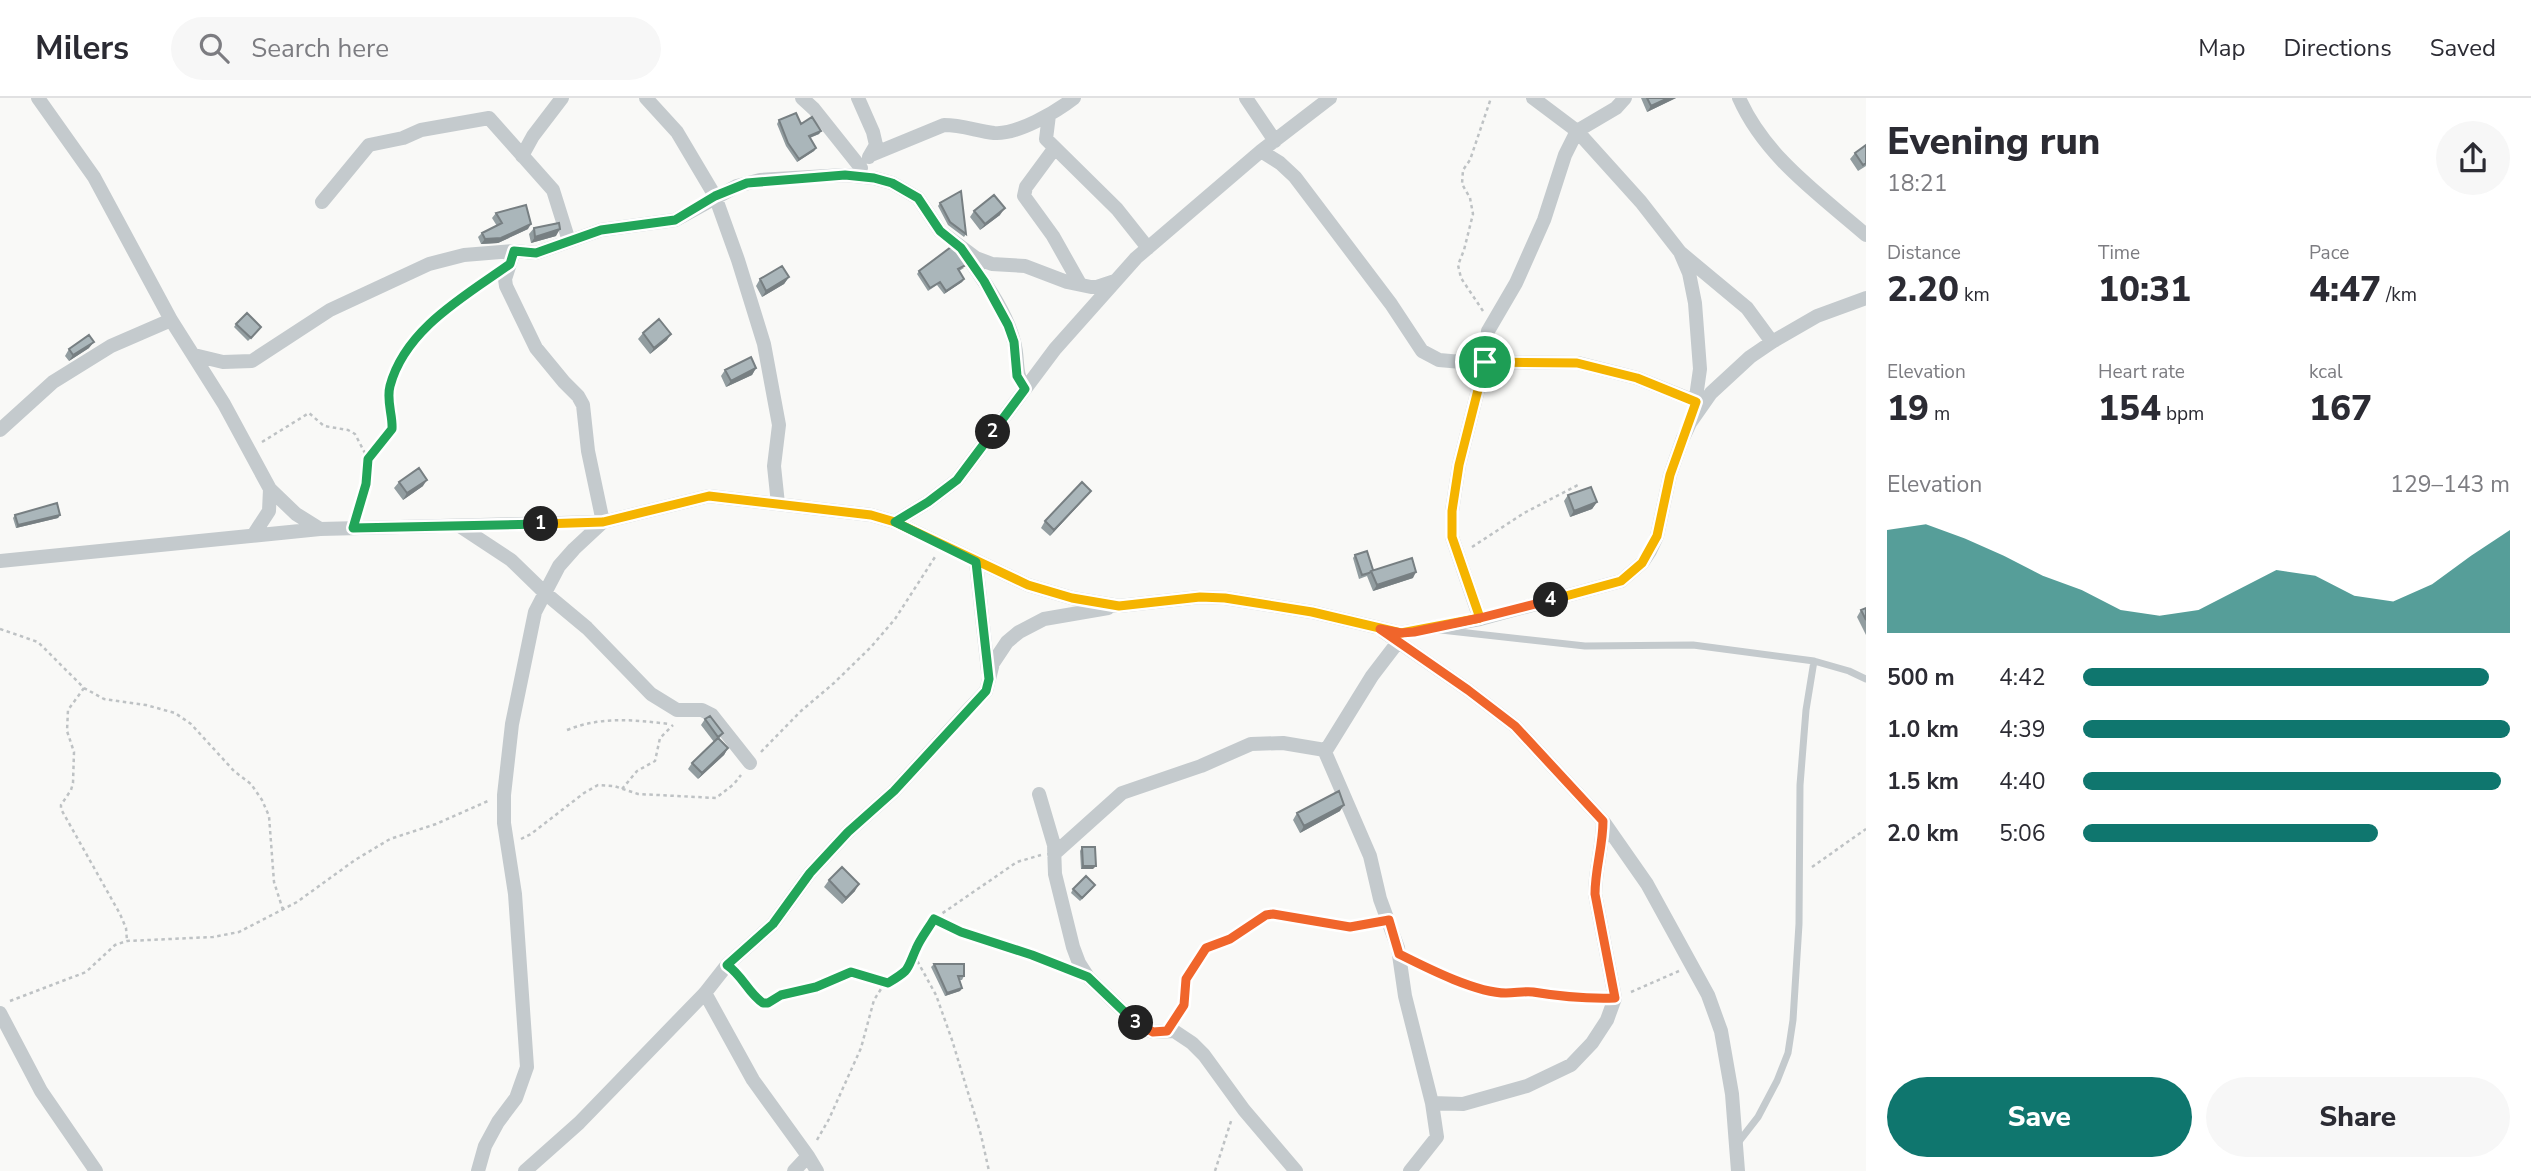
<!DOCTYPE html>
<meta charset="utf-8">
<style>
body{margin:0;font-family:"Nunito Sans",sans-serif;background:#f7f7f7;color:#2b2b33;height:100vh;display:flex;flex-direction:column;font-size:26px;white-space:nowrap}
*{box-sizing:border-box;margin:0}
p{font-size:23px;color:#7c7c81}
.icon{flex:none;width:38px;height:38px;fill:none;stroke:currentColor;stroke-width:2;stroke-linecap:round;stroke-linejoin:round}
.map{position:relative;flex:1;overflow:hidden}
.side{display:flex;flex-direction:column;background:#fff;width:665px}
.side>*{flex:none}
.pin{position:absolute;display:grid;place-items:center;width:60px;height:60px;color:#fff;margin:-30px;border:4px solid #fff;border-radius:50%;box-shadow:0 2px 7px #0007}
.km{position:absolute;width:35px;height:35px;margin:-18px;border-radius:50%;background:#222;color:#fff;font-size:19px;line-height:35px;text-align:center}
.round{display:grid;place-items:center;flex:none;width:74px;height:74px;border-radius:37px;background:#f7f7f7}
.head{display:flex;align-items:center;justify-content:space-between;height:119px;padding:0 21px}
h1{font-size:38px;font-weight:800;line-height:52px}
.figures{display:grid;grid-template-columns:repeat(3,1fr);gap:10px;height:119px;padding:7px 21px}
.figures div{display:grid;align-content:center}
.figures b{font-size:35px;font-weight:800}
.figures small{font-size:19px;font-weight:400}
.figures p{font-size:19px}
.chart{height:196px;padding:14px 21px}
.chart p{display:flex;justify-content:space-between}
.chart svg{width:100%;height:126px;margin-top:7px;fill:#0f766e;opacity:.7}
.action{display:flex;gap:14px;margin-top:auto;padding:14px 21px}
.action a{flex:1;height:80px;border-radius:42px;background:#0f766e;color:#fff;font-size:28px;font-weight:800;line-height:80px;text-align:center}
.action a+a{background:#f7f7f7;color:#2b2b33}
ul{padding:0 21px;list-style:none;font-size:23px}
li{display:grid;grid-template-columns:112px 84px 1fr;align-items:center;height:52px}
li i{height:18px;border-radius:9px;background:#0f766e}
header{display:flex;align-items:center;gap:42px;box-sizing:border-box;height:98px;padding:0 35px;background:#fff;border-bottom:2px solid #e1e1e2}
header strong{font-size:33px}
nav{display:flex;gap:38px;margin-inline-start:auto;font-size:24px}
.search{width:490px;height:63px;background:#f7f7f7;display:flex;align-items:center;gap:18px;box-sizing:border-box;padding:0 24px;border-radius:38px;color:#7c7c81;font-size:26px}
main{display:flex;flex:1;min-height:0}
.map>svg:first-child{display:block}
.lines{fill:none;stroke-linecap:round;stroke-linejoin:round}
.path{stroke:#bec2c4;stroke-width:2.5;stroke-dasharray:3.5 3.5;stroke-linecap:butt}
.service{stroke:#c4cacd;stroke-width:7}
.minor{stroke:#c4cacd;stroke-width:14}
.wall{fill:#929da0}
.shaded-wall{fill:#777f82}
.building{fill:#aab6ba;stroke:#777f82;stroke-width:2}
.split-1-casing{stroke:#fff;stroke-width:14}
.split-2-casing{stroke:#fff;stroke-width:14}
.split-3-casing{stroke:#fff;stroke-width:14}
.split-4-casing{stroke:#fff;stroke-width:14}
.split-5-casing{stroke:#fff;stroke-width:14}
.split-1{stroke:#f5b400;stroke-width:9}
.split-2{stroke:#22a559;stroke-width:9}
.split-3{stroke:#22a559;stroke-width:9}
.split-4{stroke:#f0652b;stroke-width:9}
.split-5{stroke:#f5b400;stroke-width:9}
</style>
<header>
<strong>Milers</strong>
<div class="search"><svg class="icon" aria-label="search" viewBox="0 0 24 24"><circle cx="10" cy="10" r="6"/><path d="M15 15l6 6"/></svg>Search here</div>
<nav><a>Map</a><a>Directions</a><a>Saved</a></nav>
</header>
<main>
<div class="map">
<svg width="1866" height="1073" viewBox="0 0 1866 1073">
<rect width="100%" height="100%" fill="#f9f9f7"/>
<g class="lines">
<path class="path" d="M1483,213L1461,180L1458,167L1464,152L1473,116L1470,100L1462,86L1463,72L1470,62L1491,0
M262,344L309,315L324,328L348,332L355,336L368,361
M358,415L366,386L368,361L392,331C393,318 387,306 389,293C395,246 454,205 490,180
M1472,449L1524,415L1578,387
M0,531L38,544L84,590L104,601L146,607L175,615L191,626L234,673L251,686L262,702L269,718L274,784L283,812
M84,590L68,612L67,633L74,654L73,685L71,692L61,707V711L120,816L126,830L127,843
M567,632C602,618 634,622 670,626
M761,654L801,613L834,585L871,549L895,521L935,459
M622,691L637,673L655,663L660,640L673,627
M521,741L531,736L584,695L598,687L614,688L638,696L716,700L734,686L741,677
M1812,769L1866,731
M934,821L961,834L1065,870
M914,857L936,897L952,942L981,1037L989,1073
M1414,864L1486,892L1505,895L1533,894L1581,902L1600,901
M738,875L763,905H768L781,897L815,889L851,874L888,885
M1631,894L1679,873
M10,903L86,874L115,847L127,843L213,839L239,834L297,804L355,762L390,741L436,726L488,703
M1177,918L1184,907L1186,881L1206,850L1230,841L1266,817L1350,829L1372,825
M817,1042L829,1021L861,950L874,902L881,891L908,872L912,865L915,852L934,821L1017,764L1041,757
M1215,1073L1232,1020"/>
<path class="service" d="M1441,532L1585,548L1693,547L1814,563L1849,573L1866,581
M1737,1046L1758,1019L1777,983L1788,955L1793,922L1799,826L1800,687L1806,612L1814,563"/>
<path class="minor" d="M38,0L94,79L171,222L224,306L270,391L296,416L320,431
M646,0L677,34L715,98L738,162L764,246L779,327L774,368L778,406
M802,0L814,11L861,70
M858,0L873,34L876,47L869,59
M1246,0L1275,43
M1533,0L1577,33L1641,104L1680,154L1689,175L1695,205L1700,271L1694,313
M1739,0C1765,59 1819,96 1866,137
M1049,17L1046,41L1117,111L1148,150
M1054,51L1026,89L1024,98L1053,138L1080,186
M1261,53L1280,65L1295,79L1391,206L1422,253L1439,262L1484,266L1485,264L1578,265L1637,280L1697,304
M871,57L944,27C962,27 977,33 994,35C1017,37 1056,14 1074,0
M522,58L533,38L562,0
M322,104L369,47L403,40L421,32L489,20L553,92L569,143
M964,154C982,181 1006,212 1014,244C1019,261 1014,275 1025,291
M1681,155L1747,210L1772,244
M194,257L223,264L252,263L330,212L429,166L464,157L514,153L536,155L601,132L675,122L737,88L760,82L845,77L874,80L892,85L918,100L940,133L976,160L992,166L1025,168L1067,184L1091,189H1097L1115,183
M1484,266L1488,233L1516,185L1544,122L1565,57L1577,33L1616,10L1625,0
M0,332L53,284L111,248L171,222
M895,424L928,404L957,382L1055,251L1136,160L1261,53L1330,0
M461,429L511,462L545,495L587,530L651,596L677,612H702L712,617L750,665
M254,436L269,413L270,391
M0,463L320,431L603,424L709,398L871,417L895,424L1028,487L1072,500L1119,508L1200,499L1225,500L1312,514L1401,535L1480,521L1621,483L1642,465L1650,453L1657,438L1670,377L1683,340L1690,325L1711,295L1750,259L1772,244L1817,218L1866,200
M976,464L988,573
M1480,521L1452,439V413L1459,367L1485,264
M1384,534L1468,592L1515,628L1603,723L1647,786L1708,897L1721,933L1732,996L1738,1073
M1398,544L1372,578L1325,654L1370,758L1380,801L1398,850L1405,898L1432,1005L1437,1039L1410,1073
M1039,696L1054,747L1055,776L1073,849L1079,865L1088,879L1139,928L1153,934L1174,933L1192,945L1204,957L1244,1012L1296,1073
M1054,756L1122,695L1201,668L1251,646L1283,645L1325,652
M705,895L753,982L808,1058L817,1073
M0,915L41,993L96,1073
M1432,1005L1463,1006L1527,988L1571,967L1592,945L1607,922L1615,900L1595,796C1595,771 1603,748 1603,723
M478,1073L485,1048L498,1024L516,1000L527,969L515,796L504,725V697L512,626L535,514L559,468L574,451L603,424L588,353L583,307L578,298L564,284L536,250L506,188L505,181L514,153
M525,1073L579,1025L705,895L727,867L773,826L810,775L848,734L894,693L968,612L986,593L993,565L1007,544L1019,534L1044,521L1108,510
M794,1073L808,1058"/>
</g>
<path class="wall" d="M1641,0H1676L1647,14Z
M779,22L801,26L821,33L819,36L810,40L816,50L814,53L797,64L786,48L777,26Z
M1866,47V68L1858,73L1850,61L1855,55Z
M940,105L966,136L964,139L948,127L938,108Z
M974,113L1000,117L980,132L970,119Z
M496,115L528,131L498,145L481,146L478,139L482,135L497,128L492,120Z
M534,130L556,138L531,145L529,136Z
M964,170L959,173L964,181L962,184L944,196L937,187L928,193L917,176L919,173Z
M789,179L784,186L762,199L756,188L760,181Z
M236,226L259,232L248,243L234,229Z
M643,235L667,242L650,256L638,241Z
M89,250L69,263L65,258L69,251Z
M756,270L752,277L726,289L721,278L725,272Z
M399,384L423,388L403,402L394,390Z
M1091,393L1086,399L1050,438L1041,430L1045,423Z
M1568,397L1597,404L1592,411L1570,419L1564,403Z
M15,417H60L58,420L16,430L13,420Z
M1355,457L1373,472L1413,480L1373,493L1367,478L1359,481L1353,460Z
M1866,510V537L1857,519L1861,512Z
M705,621L723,635L719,641L728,650L724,657L698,681L688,671L692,665L714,644L701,627Z
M1340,713L1300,735L1293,722L1297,715Z
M1082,749L1093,771H1081L1080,753Z
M829,782L855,793L842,806L824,789Z
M1093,790L1080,803L1071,795L1073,791Z
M934,866L964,878L962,882H960L962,890L960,893L945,898L931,869Z"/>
<path class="shaded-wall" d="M1668,0H1676L1647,14L1651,8Z
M821,33L819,36L806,41L809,38Z
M816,50L814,53L797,64L799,61Z
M1005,110L1000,117L980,132L985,126Z
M531,126L528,131L498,145L481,146L485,141Z
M560,131L556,138L531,145L535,139Z
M789,179L784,186L762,199L766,193Z
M964,181L962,184L944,196L946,193Z
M671,236L667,242L650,256L654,250Z
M94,244L89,250L69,263L73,257Z
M756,270L752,277L726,289L731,283Z
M427,382L423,388L403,402L407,395Z
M1091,393L1086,399L1050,438L1054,432Z
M1597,404L1592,411L1570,419L1574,413Z
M60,417L58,420L16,430L18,427Z
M1416,474L1413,480L1373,493L1377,487Z
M728,650L724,657L698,681L702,675Z
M1344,707L1340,713L1300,735L1304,728Z
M1083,768H1096L1093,771H1081Z
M859,786L855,793L842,806L846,800Z
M962,890L960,893L945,898L947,895Z"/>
<path class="building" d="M1647,0H1668L1651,8Z
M796,15L801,26L812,19L821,33L809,38L816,50L799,61L788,45L779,22Z
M1866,47V65L1863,67L1855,55Z
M961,93L966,136L950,124L940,105Z
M994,97L1005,110L985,126L974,113Z
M526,107L531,126L501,140L485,141L482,135L502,125L496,115Z
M559,125L560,131L535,139L534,130Z
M951,149L957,153L966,167L958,171L964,181L946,193L940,184L930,190L919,173Z
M782,168L789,179L766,193L760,181Z
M247,215L261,229L251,240L236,226Z
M659,221L671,236L654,250L643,235Z
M89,237L94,244L73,257L69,251Z
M751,259L756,270L731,283L725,272Z
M419,370L427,382L407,395L399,384Z
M1082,384L1091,393L1054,432L1045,423Z
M1591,389L1597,404L1574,413L1568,397Z
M57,405L60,417L18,427L15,417Z
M1367,453L1373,472L1369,475L1362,477L1355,457Z
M1412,460L1416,474L1377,487L1371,473Z
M1866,510V522L1861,512Z
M710,618L723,635L718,639L705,621Z
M718,640L728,650L702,675L692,665Z
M1339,693L1344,707L1304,728L1297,715Z
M1082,749H1095L1096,768H1083Z
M842,769L859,786L846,800L829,782Z
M1086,778L1095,787L1082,800L1073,791Z
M934,866H964V878H958L962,890L947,895Z"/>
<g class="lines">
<defs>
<path id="split-1" d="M541,426L603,424L709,398L871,417L895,424L1028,487L1072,500L1119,508L1200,499L1225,500L1312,514L1401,535L1480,520L1452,439V413L1459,367L1485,264"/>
<path id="split-2" d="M541,426L353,430L366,386L368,361L392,331C393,317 386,303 390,288C405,231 465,198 510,166L514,153L536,155L601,132L675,122L715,98L747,85L845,77L874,80L892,85L918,100L940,133L961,150L984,183L1008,227L1014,244L1017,278L1025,291L993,334"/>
<path id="split-3" d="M993,334L957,382L928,404L895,424L976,464L989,581L986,593L894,693L848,734L810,775L773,826L727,867C743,878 748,895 763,905H768L781,897L816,889L851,874L888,885C911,871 906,873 916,851C920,841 928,831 934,821L961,834L1032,857L1088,879L1136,925"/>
<path id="split-4" d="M1136,925L1153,934L1167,933L1184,907L1186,881L1206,850L1230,841L1266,817L1273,816L1350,829L1389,822L1399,856C1427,870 1476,895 1506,895C1516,895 1524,893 1533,894C1563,899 1585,901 1615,900L1595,796C1595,771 1603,748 1603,723L1515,628L1468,592L1380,531L1401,535L1414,534L1480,520L1551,502"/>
<path id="split-5" d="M1485,264L1577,265L1637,280L1696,304L1670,377L1657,438L1642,465L1621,483L1551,502"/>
</defs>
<use href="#split-1" class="split-1-casing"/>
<use href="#split-2" class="split-2-casing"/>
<use href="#split-3" class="split-3-casing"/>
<use href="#split-4" class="split-4-casing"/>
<use href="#split-5" class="split-5-casing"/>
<use href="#split-1" class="split-1"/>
<use href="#split-2" class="split-2"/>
<use href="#split-3" class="split-3"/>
<use href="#split-4" class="split-4"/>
<use href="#split-5" class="split-5"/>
</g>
</svg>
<div class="pin" style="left:1485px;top:264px;background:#1e9e55"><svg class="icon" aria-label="arrive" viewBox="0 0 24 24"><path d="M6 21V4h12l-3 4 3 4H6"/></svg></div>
<b class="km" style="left:541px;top:426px">1</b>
<b class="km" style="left:993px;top:334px">2</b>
<b class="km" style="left:1136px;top:925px">3</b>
<b class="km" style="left:1551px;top:502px">4</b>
</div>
<section class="side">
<div class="head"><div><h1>Evening run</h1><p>18:21</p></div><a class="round"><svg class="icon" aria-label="share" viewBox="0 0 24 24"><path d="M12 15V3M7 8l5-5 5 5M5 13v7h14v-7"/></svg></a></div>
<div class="figures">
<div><p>Distance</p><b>2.20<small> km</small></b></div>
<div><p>Time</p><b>10:31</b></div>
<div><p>Pace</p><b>4:47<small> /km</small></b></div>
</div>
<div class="figures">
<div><p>Elevation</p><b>19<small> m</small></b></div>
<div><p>Heart rate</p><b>154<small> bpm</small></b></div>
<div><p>kcal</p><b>167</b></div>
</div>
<div class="chart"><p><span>Elevation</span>129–143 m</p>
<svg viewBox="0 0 160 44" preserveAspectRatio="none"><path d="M0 44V8L10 6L20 11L30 17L40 24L50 29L60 36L70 38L80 36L90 29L100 22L110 24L120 31L130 33L140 27L150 17L160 8V44z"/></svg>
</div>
<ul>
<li><b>500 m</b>4:42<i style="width:95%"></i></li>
<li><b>1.0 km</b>4:39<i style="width:100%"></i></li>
<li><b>1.5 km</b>4:40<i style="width:98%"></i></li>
<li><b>2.0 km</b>5:06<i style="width:69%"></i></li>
</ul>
<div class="action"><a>Save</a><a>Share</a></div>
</section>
</main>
